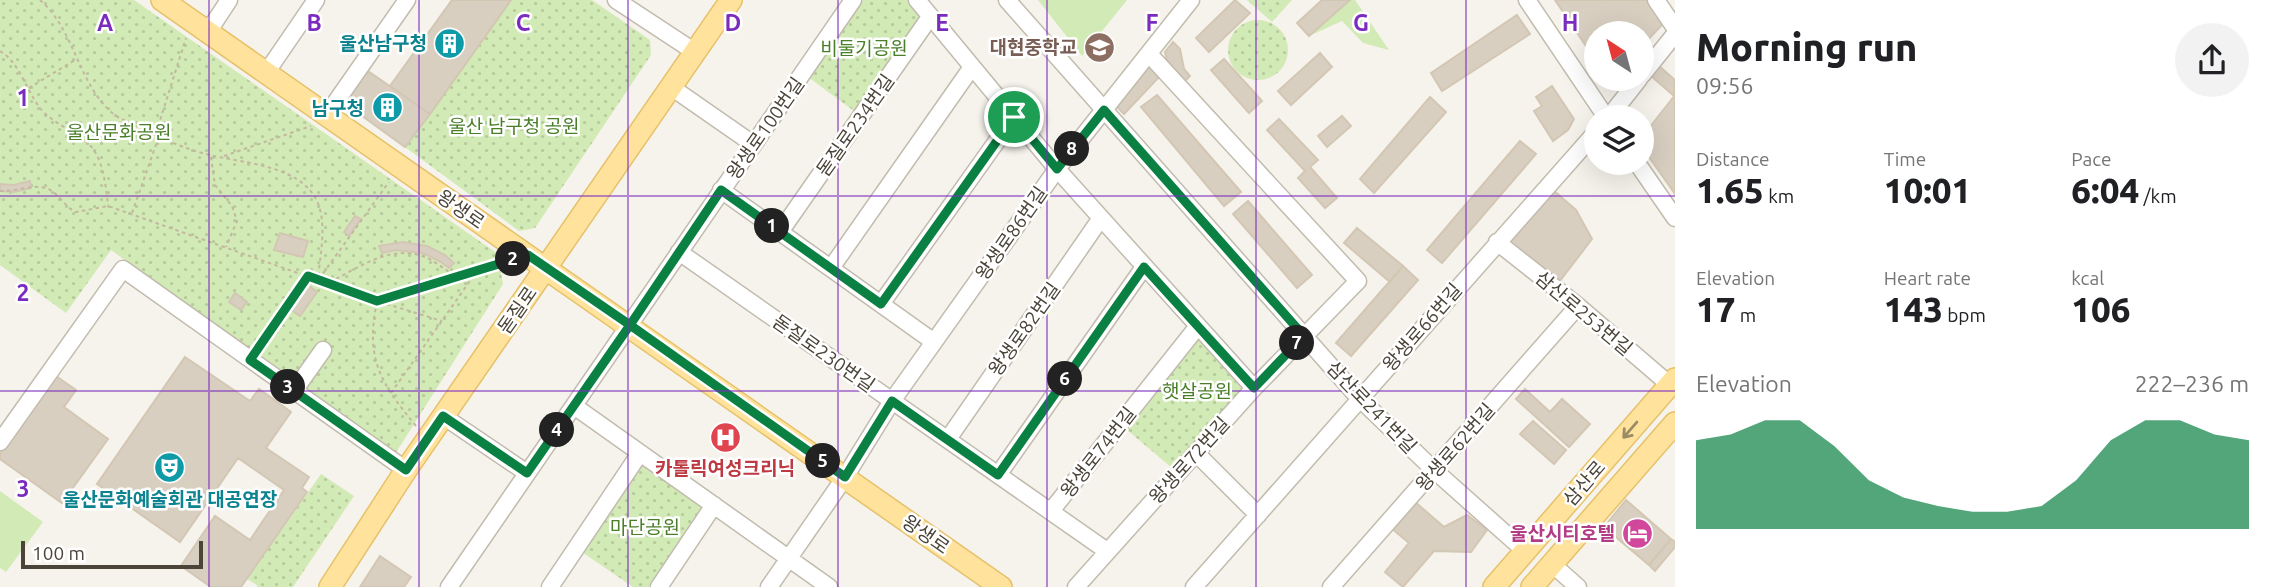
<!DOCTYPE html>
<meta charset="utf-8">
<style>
body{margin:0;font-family:Ubuntu,"Noto Sans KR",sans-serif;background:#f2f2f2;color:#202124;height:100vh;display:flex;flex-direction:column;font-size:26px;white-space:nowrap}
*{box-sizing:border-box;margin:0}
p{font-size:23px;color:#757577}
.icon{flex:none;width:38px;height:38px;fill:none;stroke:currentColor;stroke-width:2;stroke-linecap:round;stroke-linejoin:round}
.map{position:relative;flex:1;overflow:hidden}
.side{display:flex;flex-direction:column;background:#fff;width:595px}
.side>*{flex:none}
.needle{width:46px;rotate:324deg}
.controls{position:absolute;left:1584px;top:21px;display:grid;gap:14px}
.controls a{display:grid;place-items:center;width:70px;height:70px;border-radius:50%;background:#fff;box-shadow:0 7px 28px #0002;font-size:35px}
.scale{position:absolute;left:21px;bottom:18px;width:182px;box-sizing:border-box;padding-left:7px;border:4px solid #4b4439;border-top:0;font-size:19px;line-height:24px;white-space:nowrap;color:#4b4439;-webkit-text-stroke:5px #fff;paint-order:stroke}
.pin{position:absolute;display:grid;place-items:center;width:60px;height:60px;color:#fff;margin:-30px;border:4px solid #fff;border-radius:50%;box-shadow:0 2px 7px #0007}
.km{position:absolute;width:35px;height:35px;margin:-18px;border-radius:50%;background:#222;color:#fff;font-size:19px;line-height:35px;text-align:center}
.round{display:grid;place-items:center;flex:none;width:74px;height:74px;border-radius:37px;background:#f2f2f2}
.overview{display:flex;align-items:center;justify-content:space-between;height:119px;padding:0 21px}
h1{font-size:38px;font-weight:800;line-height:52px}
.metrics{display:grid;grid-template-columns:repeat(3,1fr);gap:10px;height:119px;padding:7px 21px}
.metrics div{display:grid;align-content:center}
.metrics b{font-size:35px;font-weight:800}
.metrics small{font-size:19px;font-weight:400}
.metrics p{font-size:19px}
.chart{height:196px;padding:14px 21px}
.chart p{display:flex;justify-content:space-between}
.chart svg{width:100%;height:126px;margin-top:7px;fill:#0b8043;opacity:.7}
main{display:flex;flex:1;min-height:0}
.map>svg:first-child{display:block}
.green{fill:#d2eab5}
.park{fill:url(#park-dots)}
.building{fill:#d8cfc1;stroke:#d3c7b4;stroke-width:2}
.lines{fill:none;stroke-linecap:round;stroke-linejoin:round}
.minor-casing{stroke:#c2bbae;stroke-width:19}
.major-casing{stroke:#e6c16a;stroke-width:24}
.path{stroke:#c4b79f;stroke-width:2;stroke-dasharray:3.5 3.5;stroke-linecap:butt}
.minor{stroke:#fff;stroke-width:16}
.major{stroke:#ffe39c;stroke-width:21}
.oneway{stroke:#9c8c66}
.route-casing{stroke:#fff;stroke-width:14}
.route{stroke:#0b8043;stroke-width:9}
.grid{fill:none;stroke:#7b2cbf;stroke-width:2;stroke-opacity:0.55}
.labels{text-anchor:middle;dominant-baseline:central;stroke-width:5;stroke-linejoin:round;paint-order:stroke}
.culture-label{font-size:19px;font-weight:bold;fill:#0d838f;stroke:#fff;text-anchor:end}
.education-label{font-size:19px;font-weight:bold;fill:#785e54;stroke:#fff;text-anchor:end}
.park-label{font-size:19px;fill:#4a7f2a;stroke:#fff}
.street-label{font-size:19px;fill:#4b4439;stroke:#fff}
.health-label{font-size:19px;font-weight:bold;fill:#be3a42;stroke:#fff}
.hotel-label{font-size:19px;font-weight:bold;fill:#b23c85;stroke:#fff;text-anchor:end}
.grid-label{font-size:23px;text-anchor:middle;font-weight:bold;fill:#7b2cbf;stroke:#fff;stroke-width:5;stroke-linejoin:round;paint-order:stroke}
</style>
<main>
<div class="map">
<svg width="1675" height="587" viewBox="0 0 1675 587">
<defs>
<pattern id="park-dots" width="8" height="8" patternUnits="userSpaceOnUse" patternTransform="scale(1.75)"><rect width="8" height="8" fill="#d2eab5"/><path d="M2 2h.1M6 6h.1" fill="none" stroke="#b6ca9c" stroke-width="1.8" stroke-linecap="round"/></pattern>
</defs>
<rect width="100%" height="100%" fill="#f6f3ec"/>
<path class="green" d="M1038,0H1127L1082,56Z
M1350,0H1355L1389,50L1363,43L1342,21L1309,36Z
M0,491L43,522L6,572L0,568Z"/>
<path class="park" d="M0,0H134L498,254L503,284L395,454L111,250L66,313L0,265Z
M511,0H592L650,40L651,55L535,228L519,231L405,147Z
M863,0H908L921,18L854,111L808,77Z
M1247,0H1292L1272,22Z
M1228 50a30 30 0 1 1 60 0a30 30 0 1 1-60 0Z
M1198,326L1254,388L1178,473L1120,424Z
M640,453L714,505L659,587H633L576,548Z
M321,474L354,496L293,587H257V585L247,579Z"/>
<path class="building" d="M452,0H511L430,114L390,86Z
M1235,0L1250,13L1209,52L1196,38Z
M1322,0H1350L1309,36L1297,23Z
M1555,0H1647L1663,24L1642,46V33H1596V61Z
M1517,15L1530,34L1442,91L1431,73Z
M1173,42L1180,49L1184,69L1190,76L1184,82L1167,61L1165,52Z
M1642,51L1675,80L1674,96L1642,68Z
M1320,53L1332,67L1291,105L1278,91Z
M1224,59L1262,101L1249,113L1211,70Z
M1155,67L1161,75L1124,114L1118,108L1119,98L1143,68Z
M368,71L430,114L405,147L343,102Z
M1552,86L1574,119L1568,130L1553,141L1534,111L1542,106L1536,97Z
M1157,95L1241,192L1224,206L1141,107Z
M1675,95V194L1642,147V137Z
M1430,97L1446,112L1374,193L1360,179Z
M1342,116L1351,126L1327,147L1318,136Z
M1279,119L1318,160L1310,167L1337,198L1325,208L1298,178L1305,171L1267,130Z
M1520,141L1536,154L1442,263L1427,250Z
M30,181L31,188L14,192L0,191V184L14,185Z
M1553,190L1576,210L1592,239L1556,286L1507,242Z
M1248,201L1312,275L1297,288L1233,214Z
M355,216L361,219L349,236L344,232Z
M1357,228L1403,266L1390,282L1344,243Z
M280,233L308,241L303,257L274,250Z
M403,242L427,246L445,255L454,263L449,268L441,262L423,253L396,250L382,253L379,246Z
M1403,266L1418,280L1351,356L1336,343Z
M308,285L317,292L300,316L290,309Z
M235,293L247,302L241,310L229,302Z
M185,357L250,401L259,389L291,412L266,448L309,477L302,488L307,492L241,587H211L181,566L215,516L250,540L284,490L238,458L180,542L97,484Z
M56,376L76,390L64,407L108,439L62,503L0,459V454Z
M1525,389L1550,412L1562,399L1590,424L1569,447L1516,399Z
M1533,421L1566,450L1554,464L1520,434Z
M1626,500L1671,539L1649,565L1604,527Z
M1414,501L1444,527L1467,515L1487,530L1471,552L1434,551L1403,587L1385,572L1409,543L1391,528Z
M1671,539L1675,542V547L1655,571L1649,565Z
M380,556L411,577L404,587H360Z"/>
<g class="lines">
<defs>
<path id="minor" d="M616,0L695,52
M917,0L1057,169L1254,388
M1007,0L1359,398L1434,470L1525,551
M1527,0L1606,117
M1656,0L1675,28
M208,32L229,0
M266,73L316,0
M1642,75L1675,34
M671,87L753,144
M326,116L407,0
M1609,117L1639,79
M1637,163L1675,218
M721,190L934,342
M780,232L930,17
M1497,242L1578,306L1670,385
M679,252L1107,551
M831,268L972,67
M881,304L1014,117
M294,391L323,350
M574,406L829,587
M443,416L527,473
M948,439L1101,218
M0,442L123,269L406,470
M1196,453L1258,515
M998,475L1144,267
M1051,511L1198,326
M1552,564L1578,587
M449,587L853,0
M550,587L640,453
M659,587L714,505
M769,587L845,477L892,401L1057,169L1191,0
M1076,587L1254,388L1358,281L1149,54
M1194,587L1596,132
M1331,587L1578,306"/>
<path id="major" d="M162,0L1001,587
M330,587L406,470L731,0
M1494,587L1675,379
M1532,587L1675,423"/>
</defs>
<use href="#minor" class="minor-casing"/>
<use href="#major" class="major-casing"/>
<path class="path" d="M40,0C76,31 78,87 116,116C144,130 179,148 210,155C242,163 298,165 316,199C328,222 320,255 318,279
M0,51C20,63 26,90 40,108C55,127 83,132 95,152C104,167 106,188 108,205
M29,88L75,60
M156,133L186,38
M224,156L311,126
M211,157L215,185L232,206L237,221L226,247
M0,191C15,192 31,184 45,188C58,191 64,207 76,212L108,206L377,301L442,321
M132,213L159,136
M319,279L389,182
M330,282C358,268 389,245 422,256C434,260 444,269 455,276
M259,347L308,277
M391,393L477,271
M416,426C380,382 365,359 377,301L507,261"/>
<use href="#minor" class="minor"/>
<use href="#major" class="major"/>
</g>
<defs><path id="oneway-shaft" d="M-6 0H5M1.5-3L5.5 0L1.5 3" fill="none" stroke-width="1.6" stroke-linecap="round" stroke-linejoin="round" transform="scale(1.75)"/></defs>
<use class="oneway" href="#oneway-shaft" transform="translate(1630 430) rotate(131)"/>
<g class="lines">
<defs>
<path id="route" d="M1014,117L881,304L721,190L630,325L528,255L377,301L308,276L250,360L406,470L443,416L527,473L630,325L845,477L892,401L998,475L1144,267L1254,388L1304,336L1104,110L1057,169L1014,117"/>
</defs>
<use href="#route" class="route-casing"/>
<use href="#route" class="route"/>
</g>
<path class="grid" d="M209,0V587M419,0V587M628,0V587M838,0V587M1047,0V587M1256,0V587M1466,0V587M0,196H1675M0,391H1675"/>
<defs>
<symbol id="building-disc" viewBox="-11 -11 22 22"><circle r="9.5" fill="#0f9aa8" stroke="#fff"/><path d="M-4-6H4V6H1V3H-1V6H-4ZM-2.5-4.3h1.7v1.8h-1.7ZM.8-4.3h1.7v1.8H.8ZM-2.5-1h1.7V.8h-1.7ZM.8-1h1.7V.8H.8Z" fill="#fff"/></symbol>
<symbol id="school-disc" viewBox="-11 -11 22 22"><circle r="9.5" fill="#8d6e63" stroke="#fff"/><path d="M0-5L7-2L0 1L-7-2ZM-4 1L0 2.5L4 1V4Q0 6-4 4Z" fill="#fff"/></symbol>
<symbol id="hospital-disc" viewBox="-11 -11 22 22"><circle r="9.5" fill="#e0444e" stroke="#fff"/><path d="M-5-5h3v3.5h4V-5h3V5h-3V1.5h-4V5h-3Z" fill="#fff"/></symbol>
<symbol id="theatre-disc" viewBox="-11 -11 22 22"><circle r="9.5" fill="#0f9aa8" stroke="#fff"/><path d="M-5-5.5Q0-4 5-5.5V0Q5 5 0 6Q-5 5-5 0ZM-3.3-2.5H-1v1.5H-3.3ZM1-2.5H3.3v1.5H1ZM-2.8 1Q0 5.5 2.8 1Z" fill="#fff"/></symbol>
<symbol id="hotel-disc" viewBox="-11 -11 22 22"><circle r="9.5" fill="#d1479c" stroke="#fff"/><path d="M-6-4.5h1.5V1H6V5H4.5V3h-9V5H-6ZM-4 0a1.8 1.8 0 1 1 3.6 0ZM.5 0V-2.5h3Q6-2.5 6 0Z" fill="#fff"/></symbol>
</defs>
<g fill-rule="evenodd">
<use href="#building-disc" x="432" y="26" width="35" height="35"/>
<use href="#school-disc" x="1082" y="30" width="35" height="35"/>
<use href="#building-disc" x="370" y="90" width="35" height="35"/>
<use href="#hospital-disc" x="708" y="420" width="35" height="35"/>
<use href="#theatre-disc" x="152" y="450" width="35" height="35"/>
<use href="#hotel-disc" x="1620" y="516" width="35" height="35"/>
</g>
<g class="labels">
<g class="culture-label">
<text x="427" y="43">울산남구청</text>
<text x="364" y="108">남구청</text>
<text x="170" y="499" text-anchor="middle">울산문화예술회관 대공연장</text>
</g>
<g class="education-label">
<text x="1077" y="47">대현중학교</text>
</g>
<g class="park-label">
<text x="864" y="48">비둘기공원</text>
<text x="514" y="126">울산 남구청 공원</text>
<text x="119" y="132">울산문화공원</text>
<text x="1197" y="391">햇살공원</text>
<text x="645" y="527">마단공원</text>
</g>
<g class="street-label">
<text transform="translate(855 125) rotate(-55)">돋질로234번길</text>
<text transform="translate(765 128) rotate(-55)">왕생로100번길</text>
<text transform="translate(461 209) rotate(35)">왕생로</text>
<text transform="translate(1011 233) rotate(-55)">왕생로86번길</text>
<text transform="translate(517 310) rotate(-55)">돋질로</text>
<text transform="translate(1584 313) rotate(40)">삼산로253번길</text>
<text transform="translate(1422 327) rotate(-49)">왕생로66번길</text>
<text transform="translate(1024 329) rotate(-55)">왕생로82번길</text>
<text transform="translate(824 353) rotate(35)">돋질로230번길</text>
<text transform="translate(1372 407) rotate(46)">삼산로241번길</text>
<text transform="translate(1455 447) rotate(-49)">왕생로62번길</text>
<text transform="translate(1098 452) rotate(-52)">왕생로74번길</text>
<text transform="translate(1189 460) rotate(-48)">왕생로72번길</text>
<text transform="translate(1584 483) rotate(-49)">삼산로</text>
<text transform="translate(926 534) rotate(35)">왕생로</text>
</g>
<g class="health-label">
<text x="725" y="468">카톨릭여성크리닉</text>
</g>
<g class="hotel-label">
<text x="1615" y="533">울산시티호텔</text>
</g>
</g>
<g class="grid-label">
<text x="105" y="31">A</text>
<text x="314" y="31">B</text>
<text x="523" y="31">C</text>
<text x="733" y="31">D</text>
<text x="942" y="31">E</text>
<text x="1152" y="31">F</text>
<text x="1361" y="31">G</text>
<text x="1570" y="31">H</text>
<text x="23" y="106">1</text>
<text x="23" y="301">2</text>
<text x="23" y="497">3</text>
</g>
</svg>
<div class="controls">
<a><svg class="needle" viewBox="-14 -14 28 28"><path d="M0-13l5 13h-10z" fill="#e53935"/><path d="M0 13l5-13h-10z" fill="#757577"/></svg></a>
<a><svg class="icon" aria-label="layers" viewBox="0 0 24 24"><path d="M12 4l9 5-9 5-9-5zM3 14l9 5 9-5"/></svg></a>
</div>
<div class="scale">100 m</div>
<div class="pin" style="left:1014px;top:117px;background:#1e9e55"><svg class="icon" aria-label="arrive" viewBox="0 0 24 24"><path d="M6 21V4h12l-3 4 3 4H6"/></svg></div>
<b class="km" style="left:772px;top:226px">1</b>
<b class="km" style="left:513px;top:259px">2</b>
<b class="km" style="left:288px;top:387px">3</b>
<b class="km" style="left:557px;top:430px">4</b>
<b class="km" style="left:823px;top:461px">5</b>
<b class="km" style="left:1065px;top:379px">6</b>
<b class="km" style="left:1297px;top:343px">7</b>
<b class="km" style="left:1072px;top:149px">8</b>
</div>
<section class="side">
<div class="overview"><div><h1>Morning run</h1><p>09:56</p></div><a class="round"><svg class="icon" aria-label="share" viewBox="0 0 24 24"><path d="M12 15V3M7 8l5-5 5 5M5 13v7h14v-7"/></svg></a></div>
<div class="metrics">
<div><p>Distance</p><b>1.65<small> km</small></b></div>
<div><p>Time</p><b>10:01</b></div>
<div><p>Pace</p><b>6:04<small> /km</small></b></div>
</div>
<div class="metrics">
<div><p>Elevation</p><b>17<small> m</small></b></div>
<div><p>Heart rate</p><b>143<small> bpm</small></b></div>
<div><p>kcal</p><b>106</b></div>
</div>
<div class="chart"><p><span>Elevation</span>222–236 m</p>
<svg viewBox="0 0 160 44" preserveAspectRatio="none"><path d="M0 44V13L10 11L20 6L30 6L40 15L50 27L60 33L70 36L80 38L90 38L100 36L110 27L120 13L130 6L140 6L150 11L160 13V44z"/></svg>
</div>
</section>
</main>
